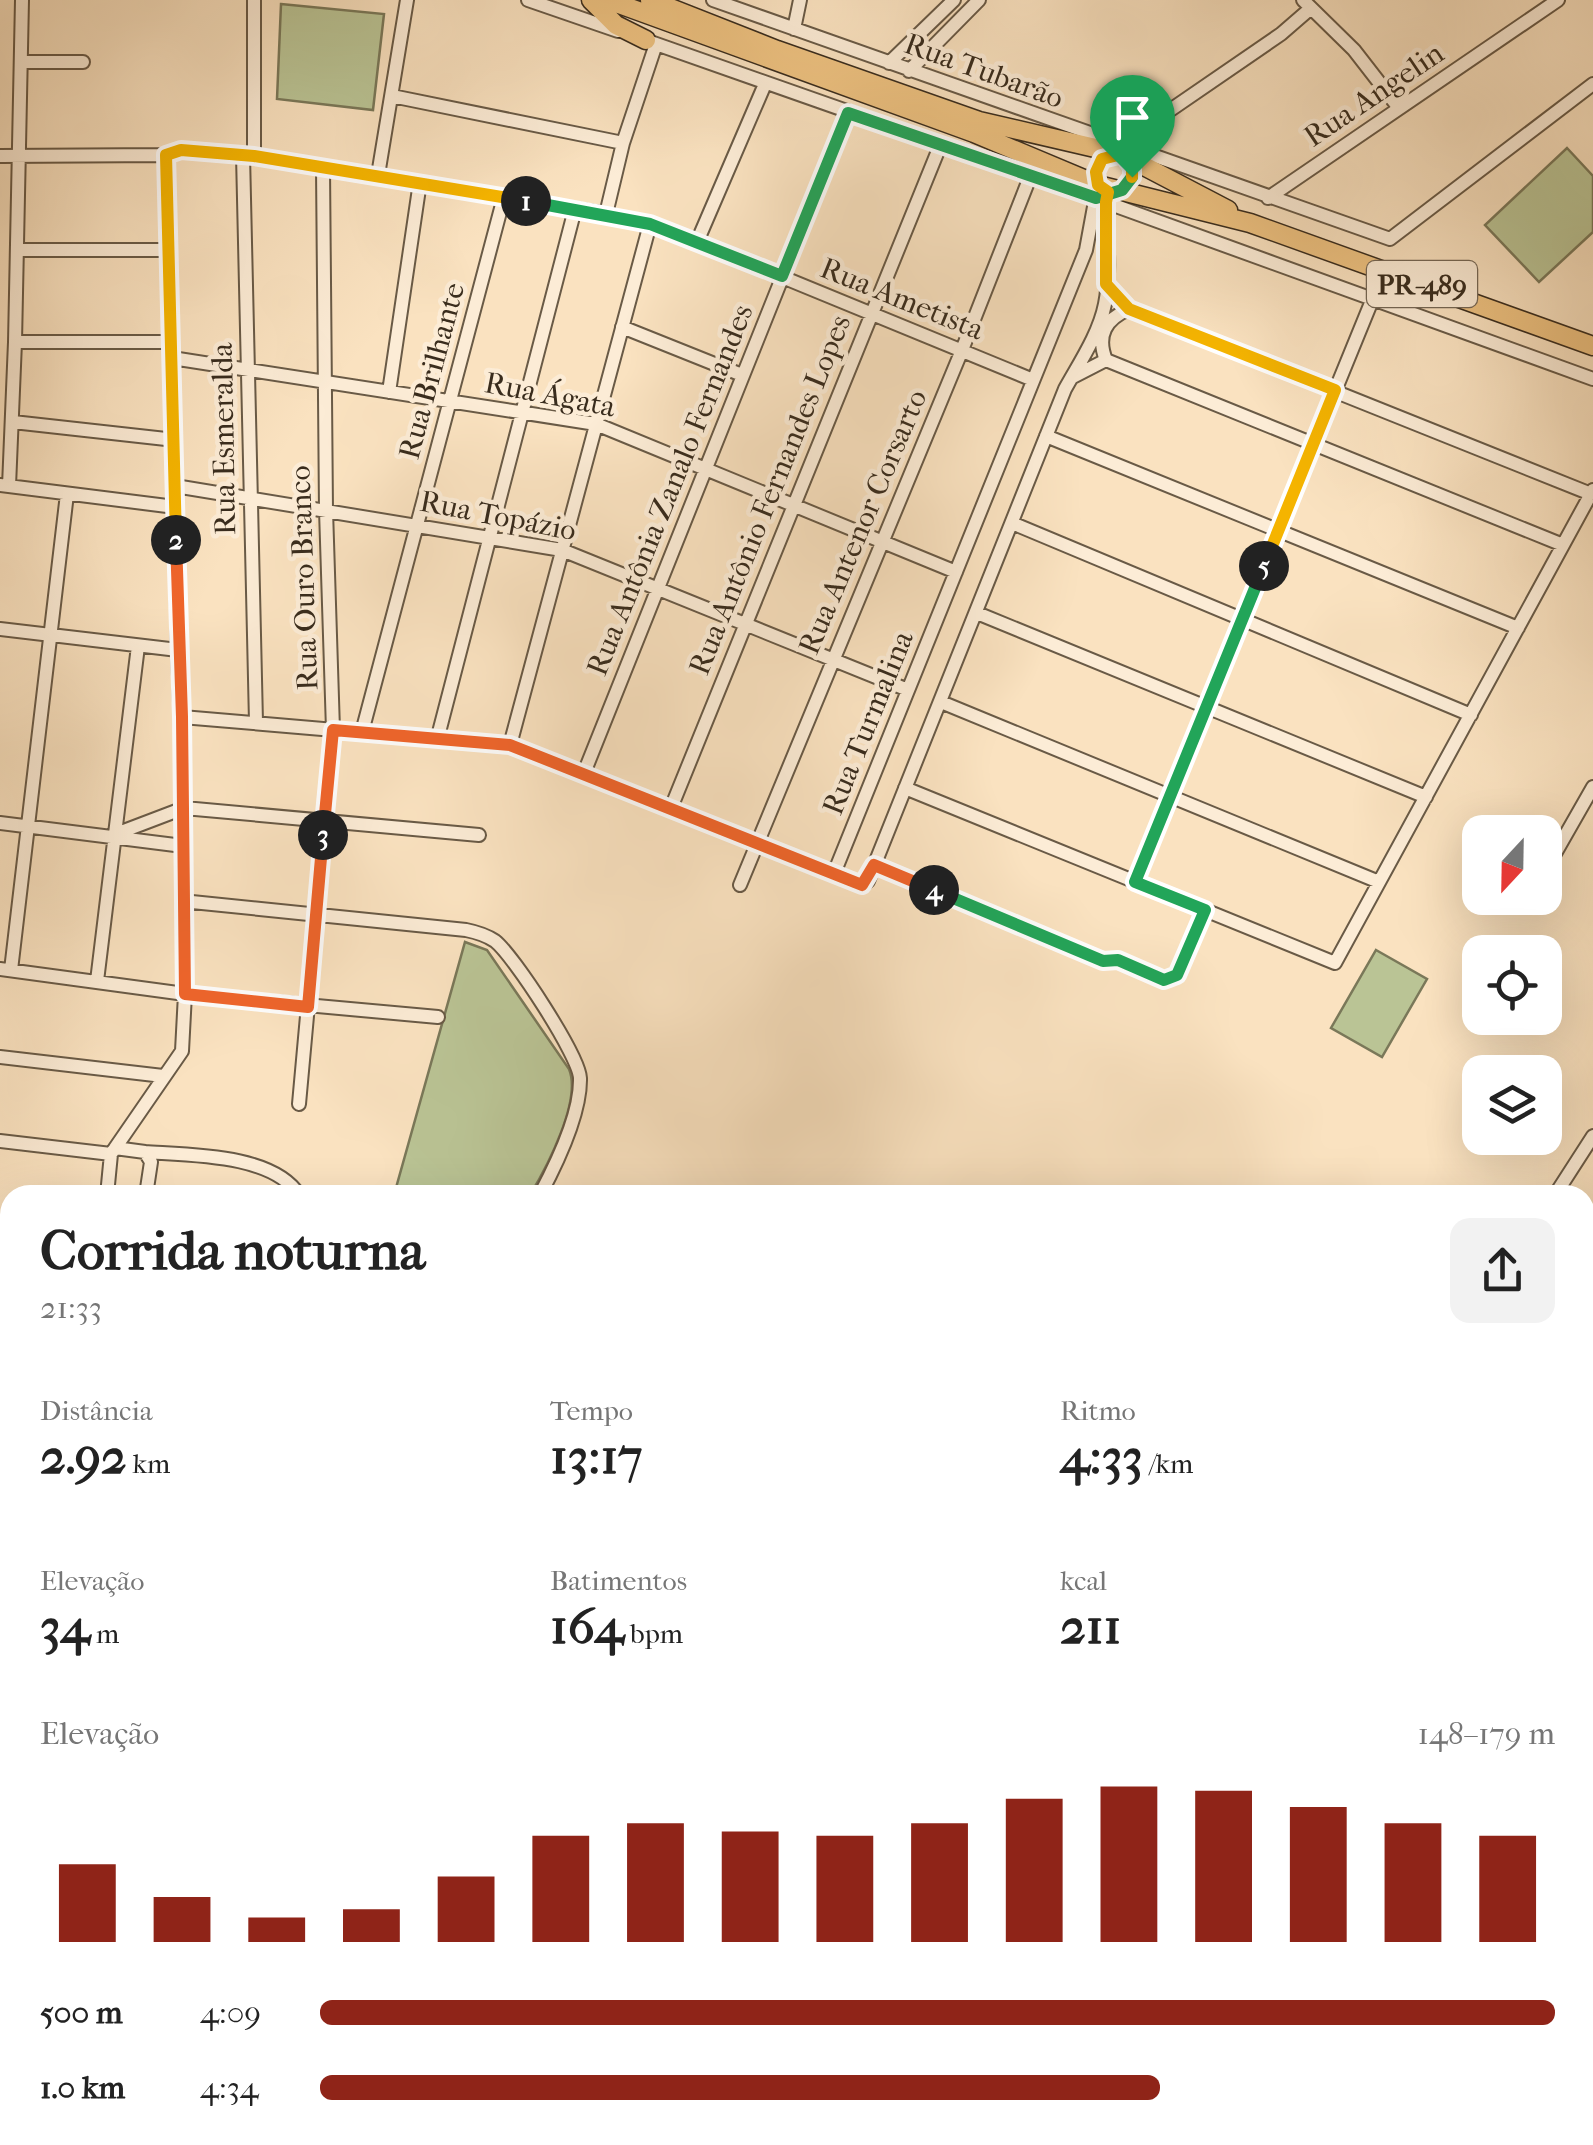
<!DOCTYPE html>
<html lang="pt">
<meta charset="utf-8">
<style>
body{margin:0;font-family:"IM FELL French Canon",serif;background:#f2f2f2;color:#222;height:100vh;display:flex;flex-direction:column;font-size:38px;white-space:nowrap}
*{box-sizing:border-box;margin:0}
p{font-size:32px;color:#767676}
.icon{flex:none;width:55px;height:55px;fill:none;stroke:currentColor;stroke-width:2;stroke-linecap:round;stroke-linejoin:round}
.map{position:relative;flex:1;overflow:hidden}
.sheet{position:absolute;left:0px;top:1185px;width:1595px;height:960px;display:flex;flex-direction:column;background:#fff;border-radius:30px 30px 0 0;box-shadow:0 10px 40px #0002}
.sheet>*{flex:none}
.needle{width:65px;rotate:202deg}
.fabs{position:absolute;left:1462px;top:815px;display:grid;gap:20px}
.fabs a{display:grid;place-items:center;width:100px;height:100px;border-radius:20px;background:#fff;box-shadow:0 10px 40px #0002;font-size:50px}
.pin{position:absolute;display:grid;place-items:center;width:85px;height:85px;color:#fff;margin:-102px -42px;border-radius:50% 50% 50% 0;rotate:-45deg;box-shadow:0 0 10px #0007}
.pin .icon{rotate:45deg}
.km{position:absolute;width:50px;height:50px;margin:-25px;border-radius:50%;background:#222;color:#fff;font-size:28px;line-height:50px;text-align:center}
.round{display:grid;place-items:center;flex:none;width:105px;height:105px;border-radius:20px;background:#f2f2f2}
.head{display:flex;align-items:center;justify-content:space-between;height:170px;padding:0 40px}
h1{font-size:55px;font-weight:700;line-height:75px}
.metrics{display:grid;grid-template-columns:repeat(3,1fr);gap:15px;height:170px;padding:10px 40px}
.metrics div{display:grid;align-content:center}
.metrics b{font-size:50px;font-weight:700}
.metrics small{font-size:28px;font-weight:400}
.metrics p{font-size:28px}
.chart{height:280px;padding:20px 40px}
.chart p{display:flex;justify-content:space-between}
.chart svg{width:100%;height:180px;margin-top:10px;stroke:#8f2418;stroke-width:6}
ul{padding:0 40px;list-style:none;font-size:32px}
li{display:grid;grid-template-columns:160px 120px 1fr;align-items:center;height:75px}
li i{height:25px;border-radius:12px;background:#8f2418}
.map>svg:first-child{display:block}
.green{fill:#bac495;stroke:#7a7859;stroke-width:2.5}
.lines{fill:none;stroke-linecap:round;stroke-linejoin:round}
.stream{stroke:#768378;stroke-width:2.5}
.minor-casing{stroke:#695a46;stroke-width:16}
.major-casing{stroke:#392c1d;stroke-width:21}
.minor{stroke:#fcecd6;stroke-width:12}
.major{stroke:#edc180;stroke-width:18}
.split-1-casing{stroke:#fff;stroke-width:20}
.split-2-casing{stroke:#fff;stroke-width:20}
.split-3-casing{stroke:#fff;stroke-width:20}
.split-4-casing{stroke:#fff;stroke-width:20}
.split-5-casing{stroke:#fff;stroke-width:20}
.split-6-casing{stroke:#fff;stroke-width:20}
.split-1{stroke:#22a559;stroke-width:12}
.split-2{stroke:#f5b400;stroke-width:12}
.split-3{stroke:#f0652b;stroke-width:12}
.split-4{stroke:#f0652b;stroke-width:12}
.split-5{stroke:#22a559;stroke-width:12}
.split-6{stroke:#f5b400;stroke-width:12}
.labels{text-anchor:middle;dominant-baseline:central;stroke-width:9;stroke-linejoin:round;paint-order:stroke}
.shield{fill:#fcecd6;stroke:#746654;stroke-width:2.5}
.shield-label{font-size:28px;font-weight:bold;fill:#392c1d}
.street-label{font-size:30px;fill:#392c1d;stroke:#fcecd6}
</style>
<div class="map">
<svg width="1593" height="2145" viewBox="0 0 1593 2145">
<rect width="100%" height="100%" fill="#fae2c0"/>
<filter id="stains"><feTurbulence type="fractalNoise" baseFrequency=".002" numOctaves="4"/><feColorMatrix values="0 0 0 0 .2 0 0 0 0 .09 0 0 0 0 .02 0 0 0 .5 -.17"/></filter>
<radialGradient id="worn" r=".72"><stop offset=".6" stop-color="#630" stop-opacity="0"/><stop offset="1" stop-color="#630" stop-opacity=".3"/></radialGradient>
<path class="green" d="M281,4L384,14L373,110L277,99Z
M1567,148L1593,176V232L1539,282L1485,225Z
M465,942L487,950L569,1069C582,1100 547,1167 530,1195H394Z
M1376,950L1427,979L1382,1057L1331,1028Z
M0,1727L10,1728V1997L0,1996Z
M292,2135H520L544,2145H298Z
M1317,2135H1481L1466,2145H1308Z"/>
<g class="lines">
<path class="stream" d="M0,1875L10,1878
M1585,1995L1593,1989
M374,2135L378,2145
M1403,2145L1417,2135"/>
<defs>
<path id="minor" d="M254,0V157
M528,0L618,31
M713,0L1390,239L1593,84
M1303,0L1354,50L1399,108
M794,29L800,0
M642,39L1097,199L1126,187L1133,171L1127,160
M21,62H83
M889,63L954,0
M909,71L979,0
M392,96L623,143
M243,155L256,722
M0,156L166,155L181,150L254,157L606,214L650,224L697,242L1033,380
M378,175L407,0
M1268,198L1558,0
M1105,202L1593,379
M606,214L623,143L656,44
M697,242L765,84
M17,250H170
M1106,284L1129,309L1591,494
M1129,309C1106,319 1096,335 1106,360L1563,545
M622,327L742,375
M15,342H171
M172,358L596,424L956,572
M1073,377L1106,360
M389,392L420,182
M13,422L175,440
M1046,436L1518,628
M0,485L175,507
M9,486L15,342L22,0
M175,486L562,550L908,690
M1012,523L1471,715
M977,613L1426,797
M0,629L178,650
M941,702L1379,882
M182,717L510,745L821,870L831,871L837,866L1086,250L1098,185
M362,732L504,197
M437,740L575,209
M510,745L650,224
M584,773L848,113
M905,788L1335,963L1593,490
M671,808L940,146
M0,823L183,846
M113,835L184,808L479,835
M874,865L1103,961L1118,960L1164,980L1177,975L1205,910
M831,871L862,885L868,881L1065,389C1080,362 1099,334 1105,304C1111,276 1107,231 1105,202L1108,192L1098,185L1096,172L1102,159L1121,154L1166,113L1281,34L1311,8
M1545,871L1593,787
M1135,881L1373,298
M740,885L962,350L1030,177
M182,901L466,930C476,932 486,935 495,941C514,956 579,1056 580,1078C581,1113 556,1165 540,1195
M0,969L185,994L438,1017
M11,970L67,494
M97,981L138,646
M0,1057L163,1076
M299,1104L333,730L326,510L323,168
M0,1141L111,1154
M115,1148L145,1152L151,1162L146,1195
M145,1152C190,1155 273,1154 299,1195
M107,1195L111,1154L182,1051L185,994L184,808L178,650L166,155
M1555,1195L1593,1136
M0,1242L10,1243
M1585,1268L1593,1256
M0,1344L10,1345
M0,1439L10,1440
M0,1492L10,1494
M1585,1527L1593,1516
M0,1571L10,1572
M1585,1674L1593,1664
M0,1718L10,1719
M1585,1855L1593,1848
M0,2004L10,2005"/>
<path id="major" d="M591,0L616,25L646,40
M608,0L974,133L1098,185L1250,223L1593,346
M650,0L777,50L979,121L1121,154L1228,210"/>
</defs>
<use href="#minor" class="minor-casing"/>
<use href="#major" class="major-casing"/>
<use href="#minor" class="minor"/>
<use href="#major" class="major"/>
</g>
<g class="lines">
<defs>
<path id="split-1" d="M526,201L650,224L782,276L848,113L1096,198L1122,190L1132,177"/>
<path id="split-2" d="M176,540L166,155L181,150L254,156L526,201"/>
<path id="split-3" d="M176,540L182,717L185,994L308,1007L323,835"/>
<path id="split-4" d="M323,835L333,730L510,745L862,885L874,865L934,890"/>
<path id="split-5" d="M934,890L1103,961L1118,960L1164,980L1177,975L1205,910L1135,882L1264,566"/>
<path id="split-6" d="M1132,177V167L1122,154L1102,159L1096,172L1098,185L1108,192L1106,202V284L1129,309L1335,390L1264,566"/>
</defs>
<use href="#split-1" class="split-1-casing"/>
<use href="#split-2" class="split-2-casing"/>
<use href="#split-3" class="split-3-casing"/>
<use href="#split-4" class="split-4-casing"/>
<use href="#split-5" class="split-5-casing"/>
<use href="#split-6" class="split-6-casing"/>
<use href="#split-1" class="split-1"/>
<use href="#split-2" class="split-2"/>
<use href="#split-3" class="split-3"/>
<use href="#split-4" class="split-4"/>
<use href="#split-5" class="split-5"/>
<use href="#split-6" class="split-6"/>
</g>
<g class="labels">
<rect class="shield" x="1367" y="261" width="110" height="46" rx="8"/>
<g class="shield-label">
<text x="1422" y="284">PR-489</text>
</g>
<g class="street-label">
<text transform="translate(984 71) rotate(20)">Rua Tubarão</text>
<text transform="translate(1374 95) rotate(-34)">Rua Angelin</text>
<text transform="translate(902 299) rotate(22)">Rua Ametista</text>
<text transform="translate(432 371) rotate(-75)">Rua Brilhante</text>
<text transform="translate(550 395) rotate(11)">Rua Ágata</text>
<text transform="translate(224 439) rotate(-91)">Rua Esmeralda</text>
<text transform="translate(670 490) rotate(-68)">Rua Antônia Zanalo Fernandes</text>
<text transform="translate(770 495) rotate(-68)">Rua Antônio Fernandes Lopes</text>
<text transform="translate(498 516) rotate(11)">Rua Topázio</text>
<text transform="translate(863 522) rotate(-67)">Rua Antenor Corsarto</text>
<text transform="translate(304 578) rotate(-92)">Rua Ouro Branco</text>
<text transform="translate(868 723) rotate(-68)">Rua Turmalina</text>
</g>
</g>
<rect width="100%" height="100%" filter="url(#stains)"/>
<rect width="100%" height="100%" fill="url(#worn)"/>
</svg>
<div class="fabs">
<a><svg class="needle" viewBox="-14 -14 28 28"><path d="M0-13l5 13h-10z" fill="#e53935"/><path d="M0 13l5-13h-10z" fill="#767676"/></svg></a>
<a><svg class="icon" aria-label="locate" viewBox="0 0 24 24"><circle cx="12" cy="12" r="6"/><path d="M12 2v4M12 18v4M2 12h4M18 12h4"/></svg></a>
<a><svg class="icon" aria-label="layers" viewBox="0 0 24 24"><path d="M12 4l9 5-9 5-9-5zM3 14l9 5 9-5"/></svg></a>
</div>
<div class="pin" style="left:1132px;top:177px;background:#1e9e55"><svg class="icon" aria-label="arrive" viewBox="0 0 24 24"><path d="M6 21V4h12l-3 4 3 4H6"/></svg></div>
<b class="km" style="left:526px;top:201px">1</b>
<b class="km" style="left:176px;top:540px">2</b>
<b class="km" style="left:323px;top:835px">3</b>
<b class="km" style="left:934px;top:890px">4</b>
<b class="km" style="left:1264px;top:566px">5</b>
<section class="sheet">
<div class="head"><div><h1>Corrida noturna</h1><p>21:33</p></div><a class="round"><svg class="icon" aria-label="share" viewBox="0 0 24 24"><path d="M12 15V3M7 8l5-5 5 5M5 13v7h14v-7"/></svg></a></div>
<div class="metrics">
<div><p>Distância</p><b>2.92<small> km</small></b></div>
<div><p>Tempo</p><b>13:17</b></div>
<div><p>Ritmo</p><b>4:33<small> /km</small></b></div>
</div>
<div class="metrics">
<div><p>Elevação</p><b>34<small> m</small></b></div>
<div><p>Batimentos</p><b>164<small> bpm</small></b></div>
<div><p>kcal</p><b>211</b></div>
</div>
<div class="chart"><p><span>Elevação</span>148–179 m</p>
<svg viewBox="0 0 160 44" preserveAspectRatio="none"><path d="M5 44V25M15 44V33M25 44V38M35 44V36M45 44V28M55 44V18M65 44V15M75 44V17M85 44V18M95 44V15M105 44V9M115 44V6M125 44V7M135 44V11M145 44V15M155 44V18"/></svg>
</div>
<ul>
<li><b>500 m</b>4:09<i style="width:100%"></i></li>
<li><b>1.0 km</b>4:34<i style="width:68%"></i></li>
</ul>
</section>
</div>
